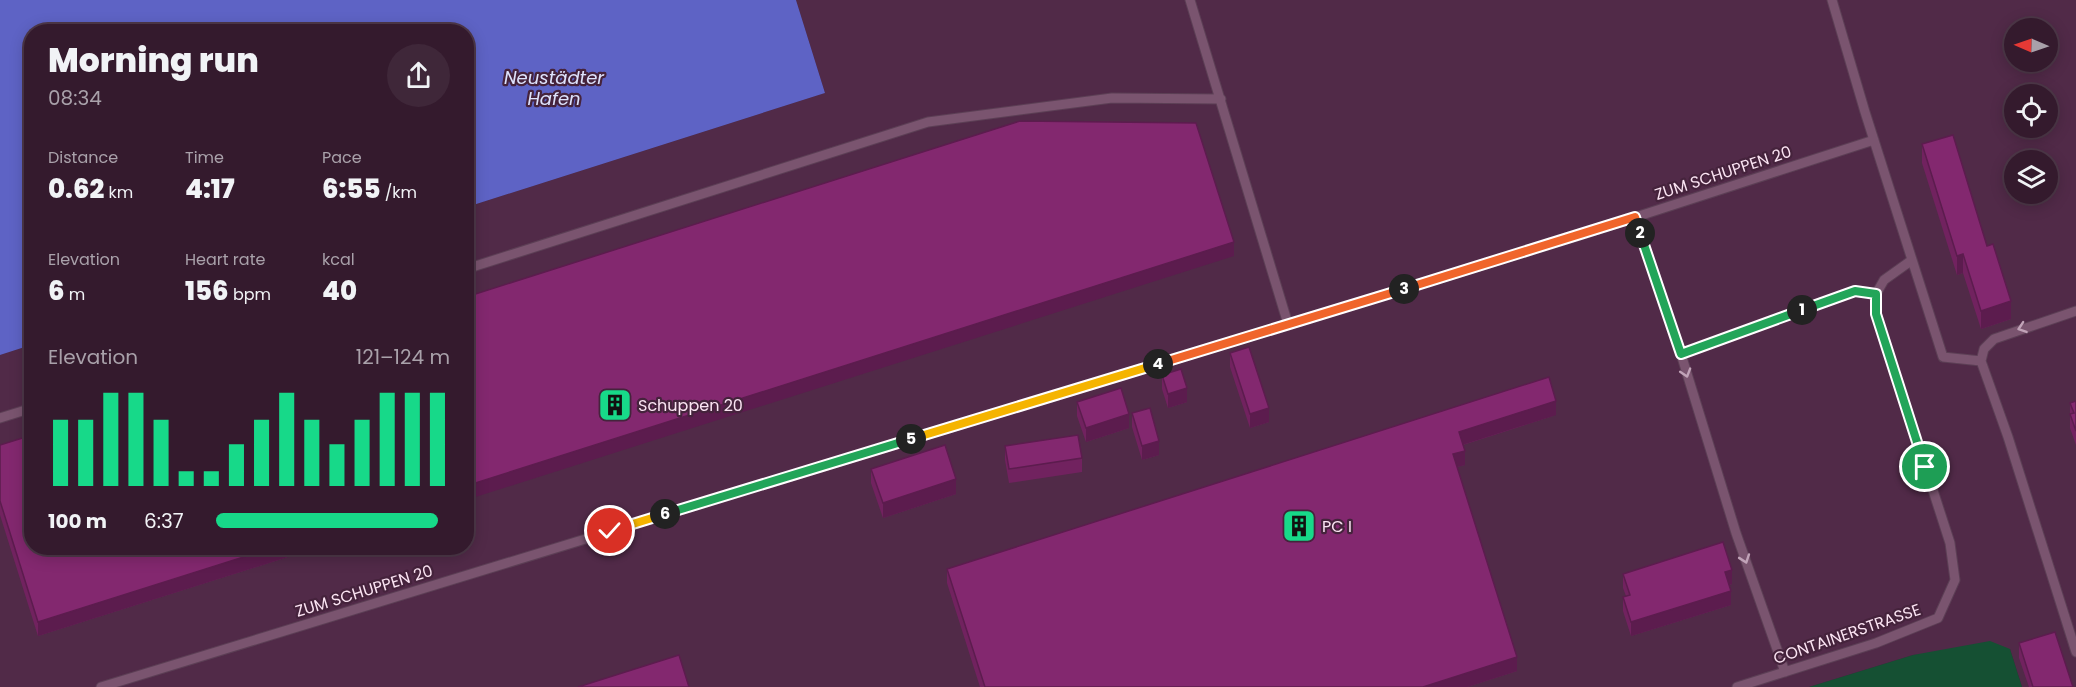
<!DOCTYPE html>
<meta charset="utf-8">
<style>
body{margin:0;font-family:Poppins,sans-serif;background:#3f2739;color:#f1f3f6;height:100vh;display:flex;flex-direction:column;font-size:22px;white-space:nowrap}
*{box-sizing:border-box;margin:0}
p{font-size:20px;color:#a9a1aa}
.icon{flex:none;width:33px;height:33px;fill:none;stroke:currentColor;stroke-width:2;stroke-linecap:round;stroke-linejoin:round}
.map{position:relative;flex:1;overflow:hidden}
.side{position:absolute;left:24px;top:24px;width:450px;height:531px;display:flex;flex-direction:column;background:#341a2d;border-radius:24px;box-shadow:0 3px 15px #0003,0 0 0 2px #4e3849}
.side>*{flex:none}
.needle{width:39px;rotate:272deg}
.fabs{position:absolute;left:2004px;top:18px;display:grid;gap:12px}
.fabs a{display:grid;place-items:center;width:54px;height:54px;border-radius:50%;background:#341a2d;box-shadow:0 3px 15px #0003,0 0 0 2px #4e3849;font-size:30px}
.pin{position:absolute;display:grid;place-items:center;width:51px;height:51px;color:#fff;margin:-26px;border:3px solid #fff;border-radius:50%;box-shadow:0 2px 6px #0007}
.km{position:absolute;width:30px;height:30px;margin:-15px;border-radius:50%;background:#222;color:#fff;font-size:16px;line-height:30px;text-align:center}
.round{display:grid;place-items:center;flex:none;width:63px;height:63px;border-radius:32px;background:#3f2739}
.headline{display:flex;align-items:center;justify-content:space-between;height:102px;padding:0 24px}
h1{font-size:33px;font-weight:800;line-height:45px}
.metrics{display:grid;grid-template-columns:repeat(3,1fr);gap:9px;height:102px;padding:6px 24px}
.metrics div{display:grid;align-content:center}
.metrics b{font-size:26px;font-weight:800}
.metrics small{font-size:16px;font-weight:400}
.metrics p{font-size:16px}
.chart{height:168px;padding:12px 24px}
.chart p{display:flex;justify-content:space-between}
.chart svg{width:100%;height:108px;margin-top:6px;stroke:#17d989;stroke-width:6}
ul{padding:0 24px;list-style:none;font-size:20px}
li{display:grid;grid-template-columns:96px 72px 1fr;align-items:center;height:45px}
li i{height:15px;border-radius:8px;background:#17d989}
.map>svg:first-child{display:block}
.built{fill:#512a48;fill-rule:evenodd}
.green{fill:#155033}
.water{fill:#5e63c5}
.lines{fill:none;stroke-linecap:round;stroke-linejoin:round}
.lane-casing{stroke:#5c3f55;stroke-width:11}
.lane{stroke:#7a546f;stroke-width:9}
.wall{fill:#71225f}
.shaded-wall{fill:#5c1c4e}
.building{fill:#83286f;stroke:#5c1c4e;stroke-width:1.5}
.oneway{stroke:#c1a3b8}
.split-1-casing{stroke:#fff;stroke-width:12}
.split-2-casing{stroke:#fff;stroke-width:12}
.split-3-casing{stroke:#fff;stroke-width:12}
.split-4-casing{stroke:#fff;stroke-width:12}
.split-5-casing{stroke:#fff;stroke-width:12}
.split-6-casing{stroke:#fff;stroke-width:12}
.split-7-casing{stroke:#fff;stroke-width:12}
.split-1{stroke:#22a559;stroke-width:8}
.split-2{stroke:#22a559;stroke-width:8}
.split-3{stroke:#f0652b;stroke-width:8}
.split-4{stroke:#f0652b;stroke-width:8}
.split-5{stroke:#f5b400;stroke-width:8}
.split-6{stroke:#22a559;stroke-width:8}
.split-7{stroke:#f5b400;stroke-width:8}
.labels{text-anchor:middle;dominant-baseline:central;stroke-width:4.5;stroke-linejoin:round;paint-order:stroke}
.street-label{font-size:16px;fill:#fbe4f3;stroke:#45233c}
.poi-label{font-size:16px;fill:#fbe4f3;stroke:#45233c;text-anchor:start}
.water-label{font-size:18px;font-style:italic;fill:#dee3fd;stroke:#45233c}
</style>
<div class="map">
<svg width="2076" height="687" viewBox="0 0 2076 687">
<rect width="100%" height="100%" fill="#45233c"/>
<path class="built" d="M796,0H2076V687H2022L2010,649L1913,655L1809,687H0V355L31,345L32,548H466L467,207L825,93ZM2014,28H2048V62H2014ZM2014,94H2048V128H2014ZM2014,160H2048V194H2014Z"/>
<path class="green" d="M1990,641L2010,649L2022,687H1809L1913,655Z"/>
<path class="water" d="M0,0H796L825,93L467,207L466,32H32L31,345L0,355Z"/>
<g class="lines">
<defs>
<path id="lane" d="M1190,0L1288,324
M1832,0L1865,112L1943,357L1981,361L2008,437L2076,652
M1635,217L1681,354
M466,269L928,122L1112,98L1221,99
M1981,361L1984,349L1994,339L2076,311
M0,418L32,408
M1785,672L1736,533L1681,354L1855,291L1876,294
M101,687L1574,237L1874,140
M1737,687L1876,643L1938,618L1955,580L1950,543L1876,314V294L1884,280L1912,260"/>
</defs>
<use href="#lane" class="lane-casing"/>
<use href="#lane" class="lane"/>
</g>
<path class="wall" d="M1922,144L2011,319L1981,329L1963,273L1957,275L1922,163Z
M1230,353L1269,422L1250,428L1230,367Z
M1162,375L1187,402L1168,408L1162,389Z
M2076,401V445L2070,428V403Z
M1077,402L1129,428L1086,442L1077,416Z
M1132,413L1159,455L1142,460L1132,427Z
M1556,415L1463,445L1465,465L1457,467L1517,671L1467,687H980L947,583V569Z
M0,445L316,548L38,636L0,515Z
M1005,446L1082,458V472L1009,483L1005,460Z
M871,469L956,494L883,518L871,483Z
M1623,574L1732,584L1729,585L1731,605L1631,636L1623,611V597L1626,596L1623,588Z
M2019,643L2073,687H2029L2019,658Z"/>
<path class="shaded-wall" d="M1234,242V256L466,500V486Z
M1963,254V273L1957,275V256Z
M2011,301V319L1981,329V311Z
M1187,388V402L1168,408V394Z
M1556,401V415L1459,446V432Z
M1269,408V422L1250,428V414Z
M1129,414V428L1086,442V428Z
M1159,441V455L1142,460V446Z
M1465,451V465L1453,468V454Z
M956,479V494L883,518V503Z
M272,548H316L38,636V622Z
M1732,570V584L1725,586V572Z
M1731,591V605L1631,636V622Z
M1517,657V671L1467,687H1423Z"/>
<path class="building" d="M1020,121L1196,123L1234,242L466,486V297Z
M1953,135L1987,246L1993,244L2011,301L1981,311L1963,254L1957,256L1922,144Z
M1249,347L1269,408L1250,414L1230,353Z
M1181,369L1187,388L1168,394L1162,375Z
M1549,377L1556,401L1459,432L1465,451L1453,454L1517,657L1423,687H985L947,569Z
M1121,388L1129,414L1086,428L1077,402Z
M2076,401V431L2070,414L2074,413L2070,403Z
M1150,408L1159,441L1142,446L1132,413Z
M32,435V548H272L38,622L0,501V445Z
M1078,435L1082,458L1009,469L1005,446Z
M945,445L956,479L883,503L871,469Z
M1723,542L1732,570L1725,572L1731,591L1631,622L1623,597L1630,595L1623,574Z
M2055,632L2073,687H2033L2019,643Z
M679,655L689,687H578Z"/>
<defs><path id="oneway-chevron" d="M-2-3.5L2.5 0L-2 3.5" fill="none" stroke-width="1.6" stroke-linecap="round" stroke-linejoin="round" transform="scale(1.5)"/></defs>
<g class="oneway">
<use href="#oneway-chevron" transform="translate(2022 328) rotate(161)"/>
<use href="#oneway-chevron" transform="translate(1686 373) rotate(73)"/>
<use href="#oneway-chevron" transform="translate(1745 559) rotate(71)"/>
</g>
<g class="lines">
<defs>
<path id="split-1" d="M1802,310L1855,291L1876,294V314L1925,467"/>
<path id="split-2" d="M1640,233L1681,354L1802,310"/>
<path id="split-3" d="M1404,289L1635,217L1640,233"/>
<path id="split-4" d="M1158,364L1404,289"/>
<path id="split-5" d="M911,439L1158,364"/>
<path id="split-6" d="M665,514L911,439"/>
<path id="split-7" d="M610,531L665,514"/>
</defs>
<use href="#split-1" class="split-1-casing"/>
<use href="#split-2" class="split-2-casing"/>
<use href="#split-3" class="split-3-casing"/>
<use href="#split-4" class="split-4-casing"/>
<use href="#split-5" class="split-5-casing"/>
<use href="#split-6" class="split-6-casing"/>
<use href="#split-7" class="split-7-casing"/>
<use href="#split-1" class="split-1"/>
<use href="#split-2" class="split-2"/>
<use href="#split-3" class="split-3"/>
<use href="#split-4" class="split-4"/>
<use href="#split-5" class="split-5"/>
<use href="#split-6" class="split-6"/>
<use href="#split-7" class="split-7"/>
</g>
<defs>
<symbol id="building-square" viewBox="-11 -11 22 22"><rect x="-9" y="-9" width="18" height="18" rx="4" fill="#17d989" stroke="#45233c"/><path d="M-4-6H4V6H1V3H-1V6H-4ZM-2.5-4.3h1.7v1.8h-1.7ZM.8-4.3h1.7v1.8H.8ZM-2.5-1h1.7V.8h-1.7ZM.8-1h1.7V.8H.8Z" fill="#111"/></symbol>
</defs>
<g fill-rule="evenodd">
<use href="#building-square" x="596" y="386" width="38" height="38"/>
<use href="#building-square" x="1280" y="507" width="38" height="38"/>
</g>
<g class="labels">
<g class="street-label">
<text transform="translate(1723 173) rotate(-18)">ZUM SCHUPPEN 20</text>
<text transform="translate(364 591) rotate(-17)">ZUM SCHUPPEN 20</text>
<text transform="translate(1847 634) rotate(-19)">CONTAINERSTRASSE</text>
</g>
<g class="poi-label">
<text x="638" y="405">Schuppen 20</text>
<text x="1322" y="526">PC I</text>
</g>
<g class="water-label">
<text x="554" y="77">Neustädter<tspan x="554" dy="21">Hafen</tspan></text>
</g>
</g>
</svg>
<div class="fabs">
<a><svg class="needle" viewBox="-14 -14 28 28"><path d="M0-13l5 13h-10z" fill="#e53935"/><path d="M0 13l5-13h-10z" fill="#a9a1aa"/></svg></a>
<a><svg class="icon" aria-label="locate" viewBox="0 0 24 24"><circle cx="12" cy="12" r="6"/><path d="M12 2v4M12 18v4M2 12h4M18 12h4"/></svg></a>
<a><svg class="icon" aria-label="layers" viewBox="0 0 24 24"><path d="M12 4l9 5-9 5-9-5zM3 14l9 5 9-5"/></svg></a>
</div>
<div class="pin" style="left:1925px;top:467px;background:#1e9e55"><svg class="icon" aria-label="arrive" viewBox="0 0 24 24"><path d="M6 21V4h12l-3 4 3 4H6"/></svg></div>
<div class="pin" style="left:610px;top:531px;background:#d93025"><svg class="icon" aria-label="check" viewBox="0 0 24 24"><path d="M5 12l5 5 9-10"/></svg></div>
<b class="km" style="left:1802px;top:310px">1</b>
<b class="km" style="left:1640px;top:233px">2</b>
<b class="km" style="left:1404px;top:289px">3</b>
<b class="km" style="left:1158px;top:364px">4</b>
<b class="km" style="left:911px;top:439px">5</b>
<b class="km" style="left:665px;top:514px">6</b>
<section class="side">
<div class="headline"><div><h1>Morning run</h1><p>08:34</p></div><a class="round"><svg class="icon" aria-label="share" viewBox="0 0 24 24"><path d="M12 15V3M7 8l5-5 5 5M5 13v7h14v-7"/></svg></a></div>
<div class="metrics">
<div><p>Distance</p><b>0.62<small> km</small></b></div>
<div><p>Time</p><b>4:17</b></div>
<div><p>Pace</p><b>6:55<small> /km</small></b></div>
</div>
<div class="metrics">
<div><p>Elevation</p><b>6<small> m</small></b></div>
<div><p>Heart rate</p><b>156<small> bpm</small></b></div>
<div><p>kcal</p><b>40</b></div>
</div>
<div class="chart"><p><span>Elevation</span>121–124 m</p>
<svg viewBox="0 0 160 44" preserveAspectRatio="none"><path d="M5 44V17M15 44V17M25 44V6M35 44V6M45 44V17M55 44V38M65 44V38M75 44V27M85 44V17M95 44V6M105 44V17M115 44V27M125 44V17M135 44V6M145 44V6M155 44V6"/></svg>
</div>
<ul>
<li><b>100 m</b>6:37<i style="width:95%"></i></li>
</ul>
</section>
</div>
